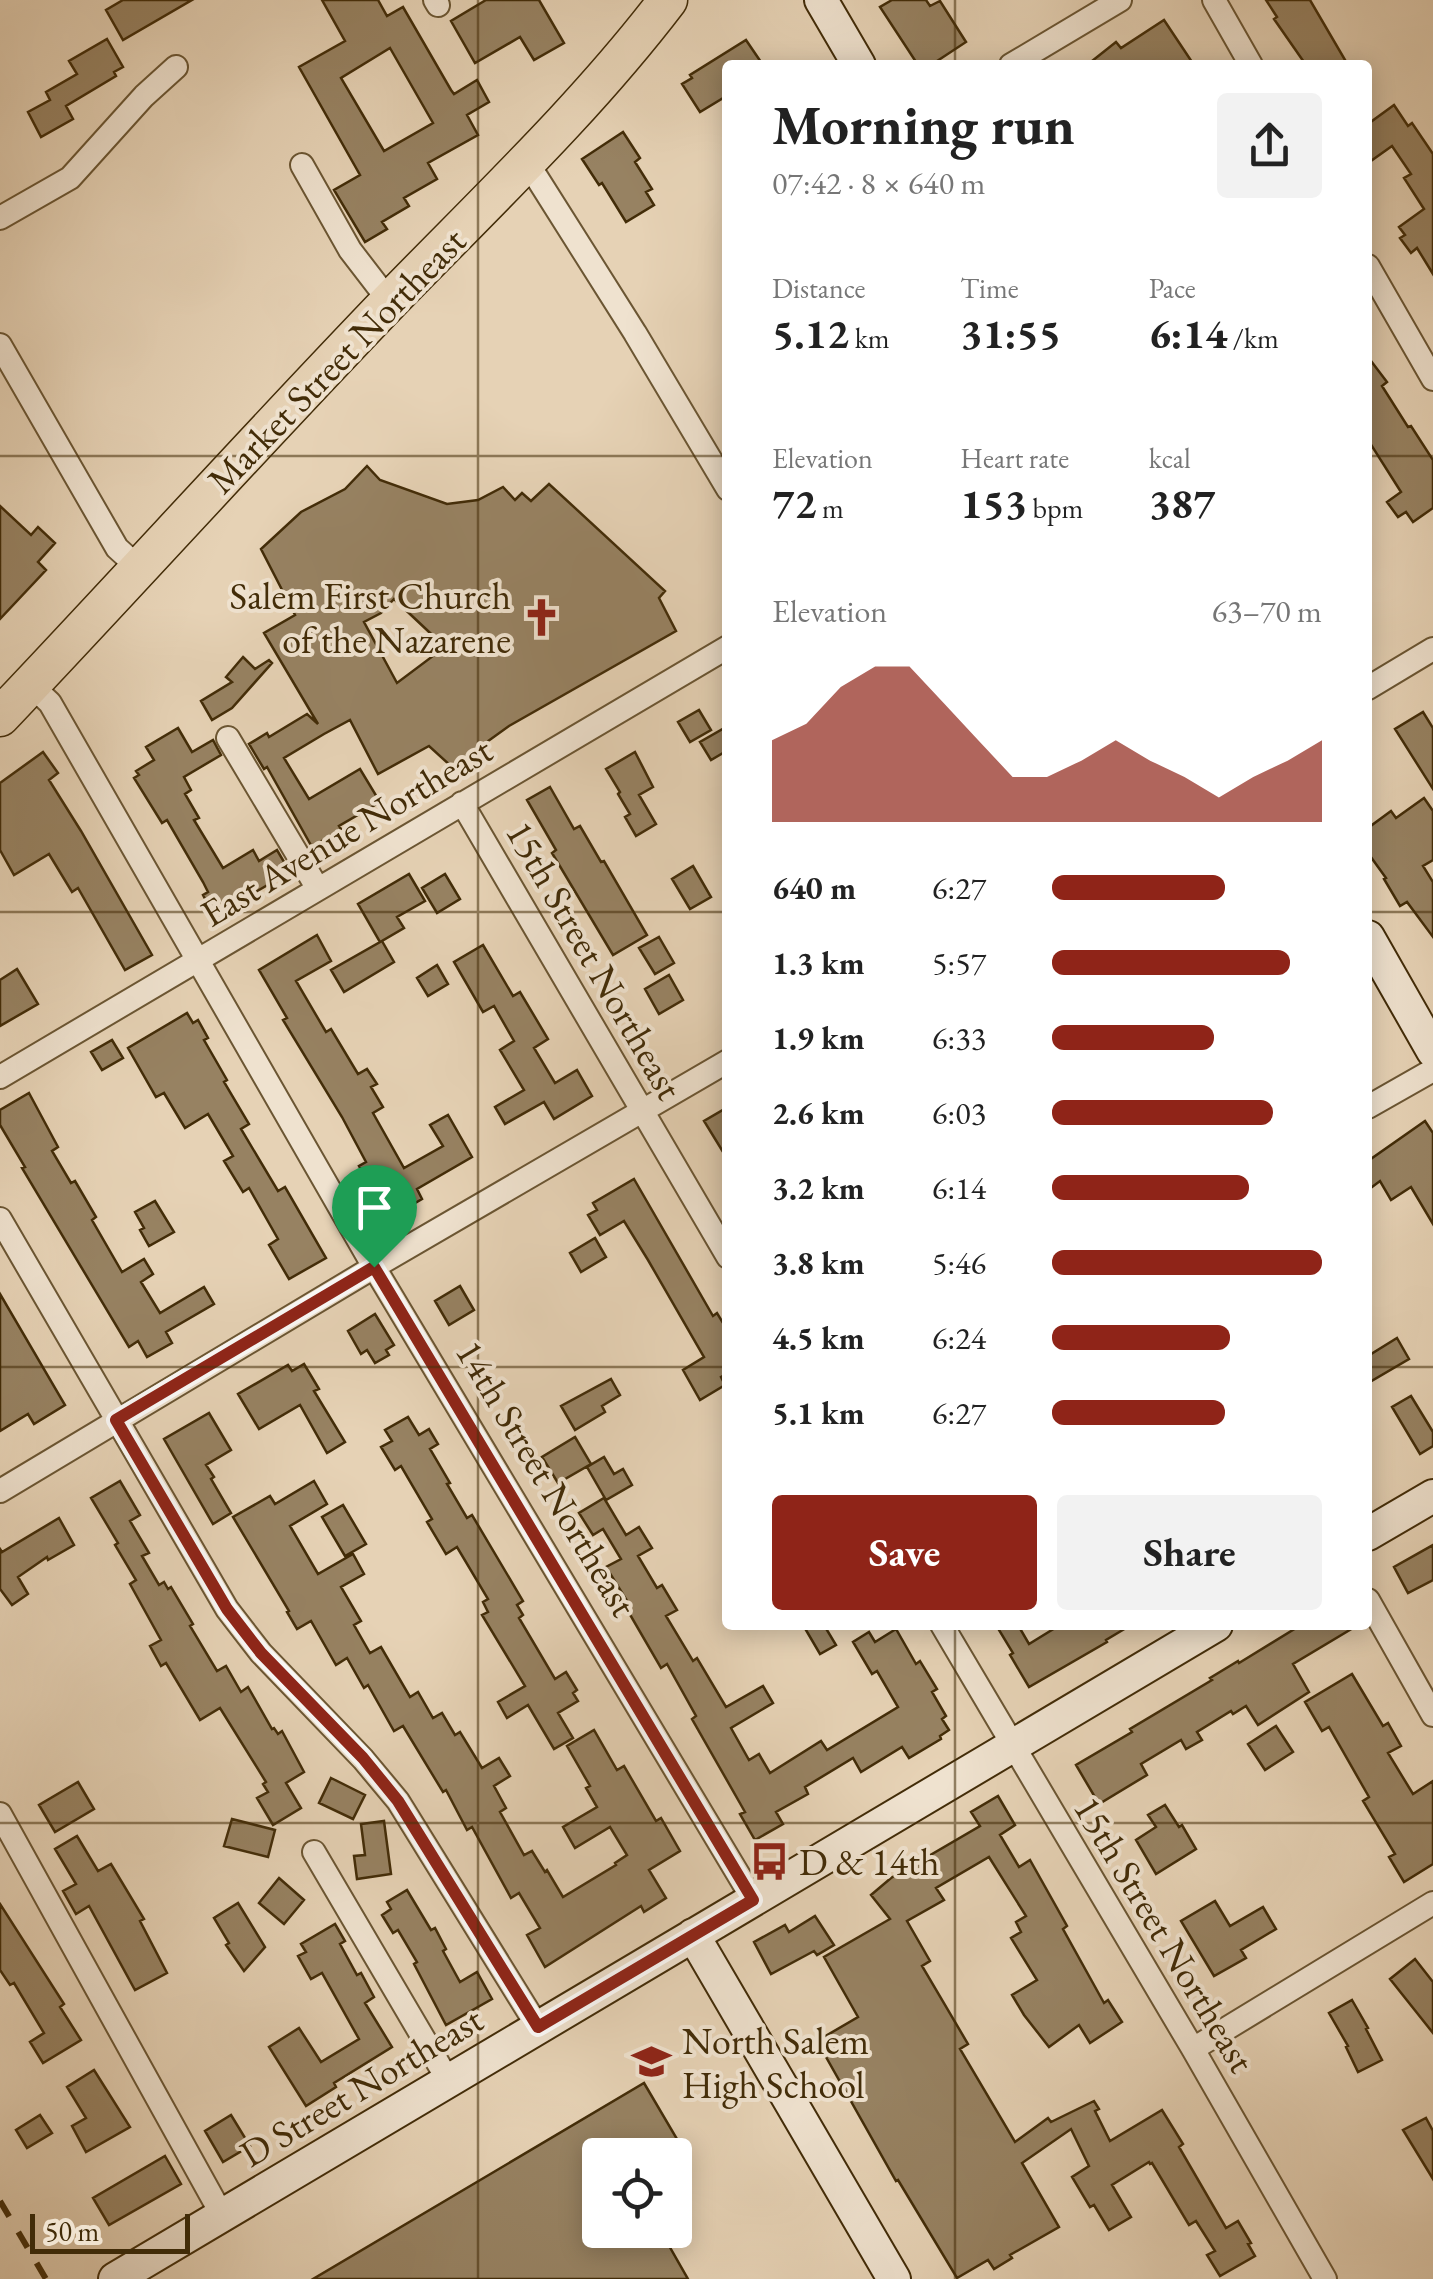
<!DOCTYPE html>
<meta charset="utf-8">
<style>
body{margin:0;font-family:"EB Garamond",serif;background:#f2f2f2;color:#222;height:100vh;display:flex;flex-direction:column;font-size:38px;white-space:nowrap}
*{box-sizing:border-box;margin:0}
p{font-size:32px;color:#767676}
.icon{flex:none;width:55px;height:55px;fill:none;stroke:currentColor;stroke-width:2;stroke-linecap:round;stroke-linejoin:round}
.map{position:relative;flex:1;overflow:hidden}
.sheet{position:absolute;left:722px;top:60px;width:650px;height:1570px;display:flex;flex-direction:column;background:#fff;border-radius:10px;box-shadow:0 5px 25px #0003}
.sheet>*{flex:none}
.tools{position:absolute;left:582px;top:2138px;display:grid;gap:20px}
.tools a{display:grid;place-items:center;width:110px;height:110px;border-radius:10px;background:#fff;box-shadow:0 5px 25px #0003;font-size:50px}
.scale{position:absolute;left:30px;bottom:25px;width:160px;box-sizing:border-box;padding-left:10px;border:5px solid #422c08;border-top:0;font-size:28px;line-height:35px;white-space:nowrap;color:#422c08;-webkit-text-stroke:8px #efe2cf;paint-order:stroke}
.pin{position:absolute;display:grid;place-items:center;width:85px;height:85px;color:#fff;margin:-102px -42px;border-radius:50% 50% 50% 0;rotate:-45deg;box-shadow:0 0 10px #0007}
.pin .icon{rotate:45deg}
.round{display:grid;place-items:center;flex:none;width:105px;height:105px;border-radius:10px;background:#f2f2f2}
.head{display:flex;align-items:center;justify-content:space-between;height:170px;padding:0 50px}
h1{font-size:55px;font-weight:700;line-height:75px}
.figures{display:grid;grid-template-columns:repeat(3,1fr);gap:15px;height:170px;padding:10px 50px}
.figures div{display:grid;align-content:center}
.figures b{font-size:42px;font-weight:700}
.figures small{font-size:28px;font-weight:400}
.figures p{font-size:28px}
.chart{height:280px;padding:20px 50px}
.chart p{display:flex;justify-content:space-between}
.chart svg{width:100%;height:180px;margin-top:10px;fill:#8f2418;opacity:.7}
.cta{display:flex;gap:20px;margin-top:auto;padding:20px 50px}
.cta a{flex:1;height:115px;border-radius:10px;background:#8f2418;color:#fff;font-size:40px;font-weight:700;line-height:115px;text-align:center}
.cta a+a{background:#f2f2f2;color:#222}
ul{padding:0 50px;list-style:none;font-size:32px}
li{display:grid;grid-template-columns:160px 120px 1fr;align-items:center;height:75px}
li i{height:25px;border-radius:12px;background:#8f2418}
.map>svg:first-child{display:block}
.building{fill:#978262;stroke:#422c08;stroke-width:2.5;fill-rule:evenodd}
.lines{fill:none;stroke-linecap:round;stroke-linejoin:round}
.street-casing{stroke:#6b5633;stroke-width:26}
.secondary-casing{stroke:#422c08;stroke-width:36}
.primary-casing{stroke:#422c08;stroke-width:41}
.street{stroke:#efe2cf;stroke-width:22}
.secondary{stroke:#efe2cf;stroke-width:32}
.primary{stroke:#e6d2b5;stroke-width:38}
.rail{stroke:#422c08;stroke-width:6;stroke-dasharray:18 18;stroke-linecap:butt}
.route-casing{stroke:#fff;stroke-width:20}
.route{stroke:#8f2418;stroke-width:12}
.grid{fill:none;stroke:#422c08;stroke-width:2.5;stroke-opacity:0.55}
.labels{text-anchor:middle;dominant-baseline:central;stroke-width:8;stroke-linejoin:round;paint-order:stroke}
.street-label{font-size:38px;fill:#422c08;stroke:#efe2cf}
.poi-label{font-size:38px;fill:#422c08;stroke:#efe2cf;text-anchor:start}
</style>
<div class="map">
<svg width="1433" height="2279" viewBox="0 0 1433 2279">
<rect width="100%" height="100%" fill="#e6d2b5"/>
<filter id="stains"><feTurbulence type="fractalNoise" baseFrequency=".002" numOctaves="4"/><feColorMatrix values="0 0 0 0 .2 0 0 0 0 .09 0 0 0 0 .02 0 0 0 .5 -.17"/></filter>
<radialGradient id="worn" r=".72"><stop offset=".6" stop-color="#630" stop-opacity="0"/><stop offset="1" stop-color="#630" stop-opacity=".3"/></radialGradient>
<path class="building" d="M123,0H192L123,40L106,10Z
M322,0H378L387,16L403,7L451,90L454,94L477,80L489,102L467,115L478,135L428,163L437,179L404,198L409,206L382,222L387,229L365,242L334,190L360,175L299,67L345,41ZM390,48L433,123L384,151L341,78Z
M486,0H539L564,43L534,60L520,37L475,63L451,21Z
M892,0H926L930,6L940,1L966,42L931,65H918L880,7Z
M1266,0H1310L1348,65H1306L1274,19L1277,17Z
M1164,20L1194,65H1087L1116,42L1121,48Z
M107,39L123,67L114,72L116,76L66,106L73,119L41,137L28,112L50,100L46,92L77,74L69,61Z
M746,40L763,65H728V95L700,112L682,84L692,78L690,75Z
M1394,105L1408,126L1412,123L1433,154V274L1417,248L1411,253L1400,238L1405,235L1399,227L1424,209L1404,178L1411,174L1392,146L1368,163V124Z
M623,132L640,158L635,162L652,189L646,192L654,205L626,222L602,183L599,185L582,159Z
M1368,357L1387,382L1382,386L1408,427L1411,426L1433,460V508L1413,522L1406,512L1398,517L1387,502L1401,492L1368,440Z
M367,466L380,480L447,504L478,500L503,487L515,500L522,493L531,501L549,484L665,591L659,598L676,631L509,726L452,767L429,746L378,774L350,720L324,734L284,758L309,799L360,769L380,802L339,826L341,829L312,847L267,767L264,769L249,744L267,733L269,737L307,714L318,724L264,633L295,615L261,549L301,512L345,489ZM394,599L445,647L397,683L364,622L381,613Z
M0,506L31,535L38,527L55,543L38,562L46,570L0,619Z
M243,657L255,669L269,660L272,663L232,708L212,720L201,701L232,682L226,677Z
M699,710L711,730L690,742L678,722Z
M1423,712L1433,728V789L1395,729Z
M728,726V750L711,760L700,742Z
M178,728L192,752L213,740L221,755L184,777L191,790L185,794L199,818L194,820L223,868L253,850L259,861L277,850L290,872L214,916L203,895L208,892L203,882L167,820L162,823L134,778L139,775L136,771L154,760L146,747Z
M43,752L58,773L49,780L81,831L152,955L125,970L78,888L72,892L49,854L14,875L0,850V783Z
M635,752L653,787L639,795L656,824L636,836L625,817L630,814L618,794L620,792L606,769Z
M550,787L574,829L580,826L601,862L604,861L647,935L613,955L552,853L556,850L527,800Z
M1424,798L1433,811V860L1423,866L1433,882V937L1407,902L1400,906L1384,879L1386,878L1368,853V828L1391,811L1396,818Z
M693,866L711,897L690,909L672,879Z
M409,874L425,901L397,917L404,928L382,941L394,962L344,992L331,970L380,942L358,904Z
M445,874L460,899L437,913L422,888Z
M317,935L331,961L296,981L326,1032L331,1029L358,1074L367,1069L377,1084L371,1087L383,1107L373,1113L404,1168L443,1146L430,1125L448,1115L472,1157L417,1189L422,1199L386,1220L377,1204L380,1202L359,1166L366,1162L342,1117L283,1020L287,1018L259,970Z
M659,937L674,963L655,974L639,948Z
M483,945L513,996L520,992L548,1039L534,1048L555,1083L577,1070L592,1096L554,1119L544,1102L505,1124L495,1107L524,1090L500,1050L514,1041L494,1006L483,1012L454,962Z
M437,965L448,984L428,996L417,978Z
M17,969L38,1004L0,1026V980Z
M669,975L683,1000L659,1014L645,989Z
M187,1013L193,1023L198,1020L208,1038L204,1040L227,1080L224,1082L249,1124L241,1129L278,1191L285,1187L326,1258L289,1279L269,1245L278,1239L249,1188L243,1192L224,1161L233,1156L208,1114L185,1128L164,1093L156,1097L128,1048Z
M112,1040L123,1058L102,1070L91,1052Z
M29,1093L58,1147L52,1151L71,1183L75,1181L96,1217L92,1220L122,1272L144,1259L153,1274L141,1282L160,1313L204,1287L214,1304L166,1332L172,1343L147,1357L138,1341L129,1347L22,1168L25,1167L0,1125V1110Z
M728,1107V1160L704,1121Z
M1425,1121L1433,1133V1224L1411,1187L1391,1200L1380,1181L1368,1190V1161Z
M634,1179L713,1316L717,1313L728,1331V1373L721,1377L725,1385L700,1400L683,1370L704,1357L648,1260L624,1221L600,1235L588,1215L597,1210L593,1203Z
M155,1201L174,1232L149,1246L140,1230L144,1228L135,1212Z
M595,1238L606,1257L581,1272L570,1253Z
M460,1286L474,1310L449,1325L435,1301Z
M0,1294L65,1405L34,1424L28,1414L0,1431Z
M375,1314L394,1345L386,1350L389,1355L375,1363L367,1350L361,1354L348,1331Z
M1397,1338L1409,1359L1368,1383V1356Z
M304,1364L319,1389L314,1391L345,1442L327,1453L300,1405L259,1429L238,1394L288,1365L292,1371Z
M611,1379L620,1395L602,1406L605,1412L575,1430L561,1406Z
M1411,1396L1433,1432V1446L1420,1454L1392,1407Z
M209,1413L231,1450L206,1465L214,1477L211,1479L231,1513L213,1524L164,1439Z
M408,1417L419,1435L429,1429L438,1444L430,1449L450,1483L447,1484L467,1518L472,1515L523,1601L517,1605L523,1615L519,1618L555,1679L566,1672L577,1690L573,1693L578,1701L558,1713L573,1738L554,1749L528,1705L507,1718L498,1702L525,1686L482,1615L488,1612L483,1602L488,1599L457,1547L446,1554L427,1522L432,1519L401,1466L395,1470L381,1447L392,1441L385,1430Z
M575,1437L591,1464L558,1483L542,1457Z
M604,1457L614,1474L623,1469L632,1485L606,1500L587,1467Z
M120,1481L140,1515L130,1521L149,1553L142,1556L159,1585L164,1582L168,1589L171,1587L193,1624L190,1626L217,1671L226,1666L241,1692L248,1687L272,1729L274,1728L278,1734L282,1731L304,1772L286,1783L301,1808L273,1825L257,1798L268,1792L263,1784L266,1782L220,1708L200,1720L166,1663L161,1666L150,1646L161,1640L130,1584L136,1580L115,1545L118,1543L91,1498Z
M314,1481L327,1504L290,1526L318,1574L353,1554L364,1574L341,1587L361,1621L354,1625L370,1653L381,1647L410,1697L418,1692L433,1718L442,1713L455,1735L460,1732L482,1768L499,1758L510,1776L494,1786L506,1808L500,1812L524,1855L532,1851L545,1872L547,1870L563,1897L616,1865L615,1863L627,1855L610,1827L575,1848L563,1827L597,1807L586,1788L590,1786L567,1746L594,1730L617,1770L624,1766L656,1821L661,1818L680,1851L649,1870L666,1898L644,1912L641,1906L545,1967L527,1935L540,1928L519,1893L511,1898L472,1827L467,1830L446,1790L443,1792L403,1726L394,1731L368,1685L364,1688L347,1658L336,1665L311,1621L297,1629L287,1612L289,1611L233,1517L270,1496L275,1504Z
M604,1498L626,1535L639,1527L652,1548L638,1556L657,1588L662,1585L677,1610L666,1616L693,1661L697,1658L726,1707L763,1686L773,1703L731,1728L749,1760L759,1754L770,1773L821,1741L827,1750L898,1707L877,1671L872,1674L853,1642L869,1632L875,1642L896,1629L916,1664L920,1661L937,1689L932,1692L946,1716L942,1719L949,1730L940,1736L941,1739L909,1758L902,1747L861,1772L853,1758L805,1787L808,1794L776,1812L783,1824L755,1840L740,1814L745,1812L692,1719L696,1716L667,1664L661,1668L625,1606L629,1604L606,1567L621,1559L603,1529L593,1535L579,1513Z
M343,1505L366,1544L345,1556L322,1517Z
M59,1518L74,1545L48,1560L47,1557L18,1577L28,1594L12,1605L0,1589V1549L2,1552Z
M1433,1545V1580L1408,1593L1394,1567Z
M803,1625H824L836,1645L820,1654Z
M996,1625H1018L1029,1644L1060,1625H1131L1106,1640L1107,1642L1029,1687L1010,1655L1013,1653Z
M1301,1625H1358L1293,1664L1309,1692L1258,1725L1246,1706L1233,1714L1231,1711L1197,1732L1202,1740L1186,1749L1181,1740L1141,1764L1147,1775L1099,1804L1076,1765L1132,1732L1130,1729L1212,1680L1210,1678L1238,1661L1239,1663Z
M1352,1674L1383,1726L1388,1723L1401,1746L1388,1753L1413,1794L1433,1781V1864L1404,1882L1389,1857L1395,1854L1363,1801L1369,1797L1329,1727L1322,1731L1305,1702Z
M1276,1726L1293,1752L1265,1770L1248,1744Z
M331,1778L365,1795L353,1819L319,1803Z
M78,1782L94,1809L55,1832L39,1805Z
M998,1796L1015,1825L1000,1835L1019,1867L1030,1860L1067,1926L1063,1929L1104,2003L1108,2000L1122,2022L1090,2043L1079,2025L1049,2047L1024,2015L1012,1995L1037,1980L1011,1938L1021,1932L1016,1922L1026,1916L989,1857L936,1888L944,1900L907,1921L930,1961L922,1966L968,2044L960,2049L1015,2142L1048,2118L1051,2122L1094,2101L1099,2109L1095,2111L1110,2141L1162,2110L1183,2144L1179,2147L1226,2228L1238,2221L1251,2243L1248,2244L1255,2256L1220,2276L1207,2255L1215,2251L1196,2221L1189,2225L1152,2163L1150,2164L1149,2162L1112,2185L1131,2217L1109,2230L1094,2205L1090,2207L1072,2177L1089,2166L1071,2129L1022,2163L1059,2227L1010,2255L1012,2258L994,2269L988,2260L957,2278L898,2180L896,2181L817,2041L858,2017L824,1957L890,1919L871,1895L891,1878L980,1826L971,1812Z
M1165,1805L1179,1827L1182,1825L1196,1849L1156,1874L1136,1840L1156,1827L1148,1815Z
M232,1819L275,1830L268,1857L224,1846Z
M384,1821L391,1874L357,1879L354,1856L365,1855L361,1824Z
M77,1836L98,1871L111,1864L144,1919L140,1921L167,1973L135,1990L89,1906L76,1914L63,1891L76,1884L55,1849Z
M279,1878L304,1900L284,1924L259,1903Z
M407,1890L431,1930L435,1928L446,1949L443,1951L460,1982L477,1972L492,1999L446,2025L414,1964L417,1962L398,1930L393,1933L382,1915L391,1909L387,1902Z
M1215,1901L1230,1926L1263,1907L1276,1929L1241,1950L1246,1958L1214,1976L1181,1921Z
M238,1903L265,1947L244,1971L226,1945L229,1943L214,1918Z
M0,1904L64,2004L60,2007L81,2040L43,2063L30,2042L44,2033L14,1983L10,1985L0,1970Z
M815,1916L834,1945L817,1955L814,1951L771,1974L754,1942L785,1925L789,1932Z
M335,1924L345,1941L340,1944L357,1975L361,1973L374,1997L365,2003L392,2047L334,2083L336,2087L306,2106L269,2047L299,2028L321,2062L359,2039L322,1973L311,1979L298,1956L306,1952L301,1944Z
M1415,1959L1433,1982V2033L1390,1979Z
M1352,2000L1368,2028L1366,2029L1382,2060L1358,2072L1346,2047L1348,2046L1329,2013Z
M94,2070L130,2127L86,2152L72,2126L86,2118L67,2087Z
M644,2083L677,2139L651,2155H600V2230H660L688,2279H313Z
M40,2115L52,2133L27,2148L16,2130Z
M231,2115L250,2146L223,2162L205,2131Z
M1426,2118L1433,2131V2179L1403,2130Z
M165,2156L181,2184L109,2225L93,2198Z"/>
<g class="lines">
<defs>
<path id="street" d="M435,0L438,5
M1214,0L1251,65
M1011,65L1120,0
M527,162L635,333L728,489
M302,165L350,250L390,302
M0,218L70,178L144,96L176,67
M1368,266L1433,379
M0,345L117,548L139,568
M31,685L50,703L374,1267L753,1899
M1368,688L1433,649
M228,738L318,889
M462,803L728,1257
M0,1077L728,647
M1368,1107L1433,1070
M0,1219L227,1609L261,1653L363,1759L398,1801L538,2027
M0,1491L374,1267L728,1061
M1368,1600L1433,1715
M942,1625L1193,2049L1325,2279
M0,1814L222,2215
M314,1852L448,2080
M1193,2049L1433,1903"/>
<path id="secondary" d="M821,0L859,65
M1368,937L1433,1051
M1368,1534L1433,1496
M693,1935L894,2279
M115,2279L1216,1625"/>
<path id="primary" d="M0,717C131,579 258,438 390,301C485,203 585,109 668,0"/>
</defs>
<use href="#street" class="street-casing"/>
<use href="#secondary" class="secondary-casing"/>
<use href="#primary" class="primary-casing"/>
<use href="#street" class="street"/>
<use href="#secondary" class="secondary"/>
<use href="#primary" class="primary"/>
<path class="rail" d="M0,2201L46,2279"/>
</g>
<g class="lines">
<defs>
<path id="route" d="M374,1267L753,1900L538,2027L398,1801L363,1758L261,1653L227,1609L116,1420Z"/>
</defs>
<use href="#route" class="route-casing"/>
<use href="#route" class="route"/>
</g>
<path class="grid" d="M478,0V2279M955,0V65M0,456H728M1368,456H1433M0,912H728M1368,912H1433M0,1367H728M1368,1367H1433M955,1625V2279M0,1823H1433"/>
<defs>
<symbol id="church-bare" viewBox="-9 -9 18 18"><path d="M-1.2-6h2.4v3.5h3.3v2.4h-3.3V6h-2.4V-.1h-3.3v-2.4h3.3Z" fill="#8f2418" stroke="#efe2cf" stroke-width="2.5" paint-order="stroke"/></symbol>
<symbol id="bus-bare" viewBox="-9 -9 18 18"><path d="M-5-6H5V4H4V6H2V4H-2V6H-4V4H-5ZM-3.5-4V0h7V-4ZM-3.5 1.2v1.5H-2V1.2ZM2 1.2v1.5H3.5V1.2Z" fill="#8f2418" stroke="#efe2cf" stroke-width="2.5" paint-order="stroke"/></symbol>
<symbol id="school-bare" viewBox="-9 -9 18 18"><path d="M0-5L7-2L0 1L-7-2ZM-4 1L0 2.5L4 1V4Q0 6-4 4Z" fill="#8f2418" stroke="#efe2cf" stroke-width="2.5" paint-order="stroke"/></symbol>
</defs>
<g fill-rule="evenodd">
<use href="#church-bare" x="514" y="590" width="55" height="55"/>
<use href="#bus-bare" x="742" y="1834" width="55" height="55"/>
<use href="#school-bare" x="624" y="2034" width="55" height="55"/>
</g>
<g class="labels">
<g class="street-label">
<text transform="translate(336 360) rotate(-46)">Market Street Northeast</text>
<text transform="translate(346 831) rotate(-31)">East Avenue Northeast</text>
<text transform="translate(595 960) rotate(60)">15th Street Northeast</text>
<text transform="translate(547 1478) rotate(59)">14th Street Northeast</text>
<text transform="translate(1165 1934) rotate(59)">15th Street Northeast</text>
<text transform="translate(361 2086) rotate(-31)">D Street Northeast</text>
</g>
<g class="poi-label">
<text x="511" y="595" text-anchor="end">Salem First Church<tspan x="511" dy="44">of the Nazarene</tspan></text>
<text x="799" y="1861">D &amp; 14th</text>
<text x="682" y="2040">North Salem<tspan x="682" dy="44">High School</tspan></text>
</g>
</g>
<rect width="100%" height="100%" filter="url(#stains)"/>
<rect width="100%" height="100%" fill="url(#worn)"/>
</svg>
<div class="tools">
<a><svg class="icon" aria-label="locate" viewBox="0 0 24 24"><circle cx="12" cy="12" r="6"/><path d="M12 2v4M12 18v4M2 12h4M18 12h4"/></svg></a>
</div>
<div class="scale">50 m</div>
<div class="pin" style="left:374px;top:1267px;background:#1e9e55"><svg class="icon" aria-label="arrive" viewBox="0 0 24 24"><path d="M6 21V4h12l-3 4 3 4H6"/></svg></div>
<section class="sheet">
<div class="head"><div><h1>Morning run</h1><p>07:42 · 8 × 640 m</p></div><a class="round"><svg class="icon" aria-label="share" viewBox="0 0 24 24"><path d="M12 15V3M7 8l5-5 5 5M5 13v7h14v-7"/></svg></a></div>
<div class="figures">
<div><p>Distance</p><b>5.12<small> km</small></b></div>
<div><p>Time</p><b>31:55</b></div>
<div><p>Pace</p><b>6:14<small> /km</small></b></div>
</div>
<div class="figures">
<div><p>Elevation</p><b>72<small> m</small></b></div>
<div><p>Heart rate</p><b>153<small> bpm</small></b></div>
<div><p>kcal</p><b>387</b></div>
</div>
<div class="chart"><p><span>Elevation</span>63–70 m</p>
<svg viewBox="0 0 160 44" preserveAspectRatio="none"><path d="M0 44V24L10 20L20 11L30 6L40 6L50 15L60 24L70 33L80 33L90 29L100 24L110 29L120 33L130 38L140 33L150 29L160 24V44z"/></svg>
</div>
<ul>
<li><b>640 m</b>6:27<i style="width:64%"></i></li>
<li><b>1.3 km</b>5:57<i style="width:88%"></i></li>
<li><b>1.9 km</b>6:33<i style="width:60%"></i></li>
<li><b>2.6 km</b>6:03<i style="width:82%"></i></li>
<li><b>3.2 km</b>6:14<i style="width:73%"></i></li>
<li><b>3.8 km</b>5:46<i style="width:100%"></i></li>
<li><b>4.5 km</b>6:24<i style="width:66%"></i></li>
<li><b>5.1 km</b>6:27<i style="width:64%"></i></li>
</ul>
<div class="cta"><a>Save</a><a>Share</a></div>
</section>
</div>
